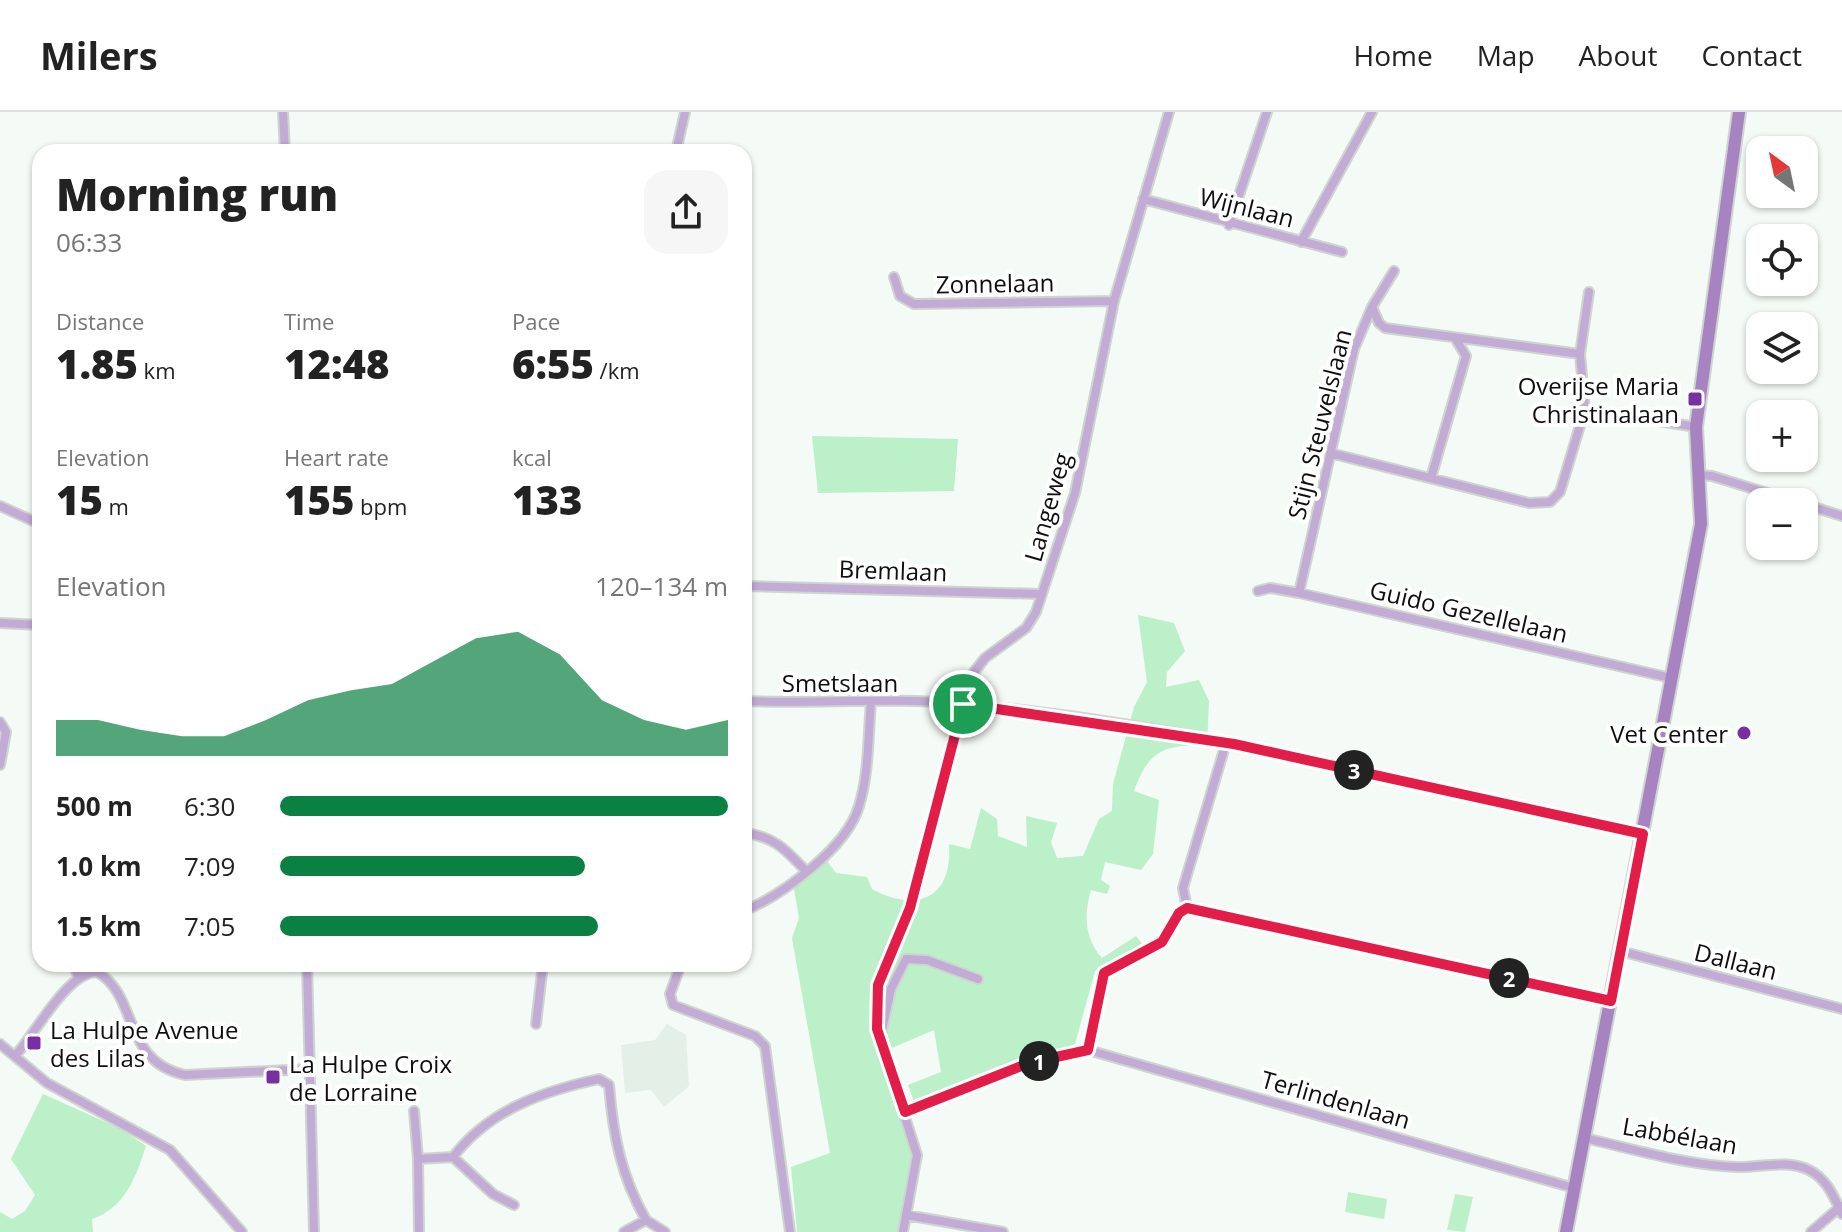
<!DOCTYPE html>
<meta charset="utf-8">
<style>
body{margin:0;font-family:"Open Sans",sans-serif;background:#f6f6f6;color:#222;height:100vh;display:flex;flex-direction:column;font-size:30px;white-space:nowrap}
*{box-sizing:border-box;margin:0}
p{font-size:26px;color:#767676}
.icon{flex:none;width:44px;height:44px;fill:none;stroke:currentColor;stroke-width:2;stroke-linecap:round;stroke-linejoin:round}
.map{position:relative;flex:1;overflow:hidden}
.side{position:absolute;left:32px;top:32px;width:720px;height:828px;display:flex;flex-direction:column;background:#fff;border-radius:24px;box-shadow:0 2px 6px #0004}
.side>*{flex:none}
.needle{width:52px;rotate:327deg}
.controls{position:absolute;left:1746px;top:24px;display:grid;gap:16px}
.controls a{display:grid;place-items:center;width:72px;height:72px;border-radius:16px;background:#fff;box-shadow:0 2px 6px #0004;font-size:40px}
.pin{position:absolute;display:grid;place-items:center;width:68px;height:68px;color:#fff;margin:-34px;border:4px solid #fff;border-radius:50%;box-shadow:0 2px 8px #0007}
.km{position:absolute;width:40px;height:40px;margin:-20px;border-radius:50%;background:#222;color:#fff;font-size:22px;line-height:40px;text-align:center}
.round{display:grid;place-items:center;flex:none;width:84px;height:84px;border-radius:24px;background:#f6f6f6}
.overview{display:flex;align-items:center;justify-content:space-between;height:136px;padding:0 24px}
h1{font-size:44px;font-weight:800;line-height:60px}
.metrics{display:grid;grid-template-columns:repeat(3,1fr);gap:12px;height:136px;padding:8px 24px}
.metrics div{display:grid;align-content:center}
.metrics b{font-size:40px;font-weight:800}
.metrics small{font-size:22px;font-weight:400}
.metrics p{font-size:22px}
.chart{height:224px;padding:16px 24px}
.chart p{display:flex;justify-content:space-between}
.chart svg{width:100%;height:144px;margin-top:8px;fill:#0b8043;opacity:.7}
ul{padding:0 24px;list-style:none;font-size:26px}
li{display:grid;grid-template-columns:128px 96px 1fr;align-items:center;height:60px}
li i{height:20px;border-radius:10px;background:#0b8043}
header{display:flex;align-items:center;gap:48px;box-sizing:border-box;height:112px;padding:0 40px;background:#fff;border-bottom:2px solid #e0e0e0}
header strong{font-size:38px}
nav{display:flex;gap:44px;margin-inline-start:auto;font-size:28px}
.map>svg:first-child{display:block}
.built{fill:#e4f0e7}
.green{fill:#bbf0c9}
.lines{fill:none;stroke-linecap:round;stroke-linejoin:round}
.minor-casing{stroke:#cfd4d0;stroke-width:12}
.secondary-casing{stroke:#cfd4d0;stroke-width:16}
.minor{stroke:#c2abd4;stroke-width:8}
.secondary{stroke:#a784c1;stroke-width:12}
.route-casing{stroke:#fff;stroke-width:16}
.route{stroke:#e11d48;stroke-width:10}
.poi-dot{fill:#772fa2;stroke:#fff;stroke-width:3}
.labels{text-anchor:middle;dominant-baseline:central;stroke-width:8;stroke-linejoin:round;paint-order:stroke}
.street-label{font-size:24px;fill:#0d0e0d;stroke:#fff}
.poi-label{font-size:24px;fill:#0d0e0d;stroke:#fff;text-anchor:end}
</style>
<header>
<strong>Milers</strong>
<nav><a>Home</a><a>Map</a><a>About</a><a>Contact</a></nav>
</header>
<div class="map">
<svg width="1842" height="1120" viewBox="0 0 1842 1120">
<rect width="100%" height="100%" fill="#f4faf5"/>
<path class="built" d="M667,912L686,923L689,974L664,995L651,978L625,981L621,933L655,928Z"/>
<path class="green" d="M812,324L958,327L954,379L818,381Z
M1138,503L1174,511L1185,539L1167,560L1166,575L1199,568L1209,589L1207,633C1165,633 1149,637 1134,679L1159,688L1153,742L1141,758L1105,750L1101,768L1110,774L1107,782L1091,778C1084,802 1084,826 1102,846L1136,824L1143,833L1095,859L1075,932L915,992L908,973L941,960L934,918L887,938L912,1046L901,1120H797L791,1055L830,1041L792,826L799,806L794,777L827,749L836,761L867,765L872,777C916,801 953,787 949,732L970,737L981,696L997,707L998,724L1027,735L1026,704L1057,711L1051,730L1057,746L1083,744L1099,707L1112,699L1113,672L1134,595L1147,570Z
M43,982L121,1017L146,1034C136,1065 125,1096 92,1107L93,1120H0V1100L12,1107L25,1099L35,1083L11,1047Z
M1348,1080L1387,1087L1384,1107L1345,1100Z
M1455,1082L1473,1085L1465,1120L1447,1118Z"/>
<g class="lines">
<defs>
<path id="minor" d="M283,0L285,40
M676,40L685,0
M1143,87L1342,140
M1229,113L1267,0
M1301,130L1372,0
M894,165L900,184L914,192L1114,189
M1372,195L1379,211L1385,216L1580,242
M1585,297L1696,315
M1330,341L1529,391L1550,390L1560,380L1585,297L1580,242L1589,180
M1699,363L1712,364L1796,390
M1431,366L1466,244L1455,226
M1804,392L1842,404
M0,394L40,412
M744,474L1041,482
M1258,479L1270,476L1299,481L1671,566
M1299,481L1354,237L1372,195L1394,159
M0,511L40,513
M744,589C817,592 890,585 963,592C1192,612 1418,672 1643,722
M0,610L6,620L0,653
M744,721C774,724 786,738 806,759
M1187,796L1611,889
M744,799C782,783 847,736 859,694C869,662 868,624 871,590
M1620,839L1842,897
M73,852L78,864
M307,852L314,1120
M681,852L670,882L673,893L755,924L765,934L790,1120
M536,912L543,852
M880,927L891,877L906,847L927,848L978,867
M0,932L47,971L170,1038L242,1120
M1088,938L1104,861L1162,830L1179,801L1187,796L1183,776L1226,631
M15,944C36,921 67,860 97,860C139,883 121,949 185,963L310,957
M414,999L418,1047
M905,1000L1029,951L1088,938L1574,1076
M1584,1026C1634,1037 1685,1053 1736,1055C1760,1056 1786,1047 1809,1058C1827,1067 1834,1085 1842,1102
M453,1045L493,1082L514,1093
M906,1103L1003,1120
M419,1120L418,1047L453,1045C489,998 543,979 599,967L609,973C613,1023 621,1064 646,1108
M624,1120L646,1108L665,1120
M903,1120L917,1043L877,917L878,873L886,846L910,796L971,564L985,546L1026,516L1036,500L1075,381L1114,189L1169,0
M1811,1120L1841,1094"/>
<path id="secondary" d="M1566,1120L1701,412L1696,315L1739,0"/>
</defs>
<use href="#minor" class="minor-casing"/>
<use href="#secondary" class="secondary-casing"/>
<use href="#minor" class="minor"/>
<use href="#secondary" class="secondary"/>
</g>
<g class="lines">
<defs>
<path id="route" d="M963,592L1234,632L1643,722L1611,889L1187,796L1179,801L1162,830L1104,861L1088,938L1029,951L905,1000L877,917L878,873L910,796Z"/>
</defs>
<use href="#route" class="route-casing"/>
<use href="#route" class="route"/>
</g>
<g class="poi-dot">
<rect x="1687" y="279" width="16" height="16" rx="4"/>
<circle cx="1744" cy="621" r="8"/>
<rect x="26" y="923" width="16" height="16" rx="4"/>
<rect x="265" y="957" width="16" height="16" rx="4"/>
</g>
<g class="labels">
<g class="street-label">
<text transform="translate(1247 95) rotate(14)">Wijnlaan</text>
<text transform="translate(995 171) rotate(-1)">Zonnelaan</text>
<text transform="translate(1319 312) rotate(-76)">Stijn Steuvelslaan</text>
<text transform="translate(1047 395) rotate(-74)">Langeweg</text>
<text transform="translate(893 458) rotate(2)">Bremlaan</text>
<text transform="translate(1469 499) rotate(13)">Guido Gezellelaan</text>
<text x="840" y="570">Smetslaan</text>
<text transform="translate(1736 849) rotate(14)">Dallaan</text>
<text transform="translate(1336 987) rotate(16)">Terlindenlaan</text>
<text transform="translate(1680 1023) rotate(10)">Labbélaan</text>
</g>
<g class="poi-label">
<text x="1679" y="273">Overijse Maria<tspan x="1679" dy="28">Christinalaan</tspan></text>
<text x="1728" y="621">Vet Center</text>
<text x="50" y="917" text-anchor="start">La Hulpe Avenue<tspan x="50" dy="28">des Lilas</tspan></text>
<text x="289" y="951" text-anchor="start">La Hulpe Croix<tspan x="289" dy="28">de Lorraine</tspan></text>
</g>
</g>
</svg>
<div class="controls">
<a><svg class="needle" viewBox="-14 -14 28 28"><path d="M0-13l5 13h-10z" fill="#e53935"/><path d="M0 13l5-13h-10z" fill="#767676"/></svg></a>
<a><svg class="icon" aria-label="locate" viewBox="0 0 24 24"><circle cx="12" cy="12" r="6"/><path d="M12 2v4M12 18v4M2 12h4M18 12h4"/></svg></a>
<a><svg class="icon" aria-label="layers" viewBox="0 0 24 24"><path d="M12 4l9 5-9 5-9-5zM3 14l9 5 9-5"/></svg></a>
<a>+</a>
<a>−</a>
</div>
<div class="pin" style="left:963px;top:592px;background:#1e9e55"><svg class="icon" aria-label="arrive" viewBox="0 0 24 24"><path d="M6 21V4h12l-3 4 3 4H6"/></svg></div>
<b class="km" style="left:1039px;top:949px">1</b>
<b class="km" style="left:1509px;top:866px">2</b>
<b class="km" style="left:1354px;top:658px">3</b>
<section class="side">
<div class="overview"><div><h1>Morning run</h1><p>06:33</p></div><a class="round"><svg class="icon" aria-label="share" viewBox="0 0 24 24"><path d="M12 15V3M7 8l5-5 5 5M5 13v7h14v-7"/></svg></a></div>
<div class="metrics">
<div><p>Distance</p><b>1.85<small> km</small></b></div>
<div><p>Time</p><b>12:48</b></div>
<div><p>Pace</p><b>6:55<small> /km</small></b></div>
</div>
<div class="metrics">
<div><p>Elevation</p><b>15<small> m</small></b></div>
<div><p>Heart rate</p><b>155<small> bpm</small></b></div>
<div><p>kcal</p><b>133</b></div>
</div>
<div class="chart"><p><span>Elevation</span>120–134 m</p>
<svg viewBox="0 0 160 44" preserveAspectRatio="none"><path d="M0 44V33L10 33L20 36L30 38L40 38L50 33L60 27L70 24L80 22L90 15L100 8L110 6L120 13L130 27L140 33L150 36L160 33V44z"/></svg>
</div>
<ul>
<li><b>500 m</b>6:30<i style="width:100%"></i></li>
<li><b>1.0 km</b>7:09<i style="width:68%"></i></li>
<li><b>1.5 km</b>7:05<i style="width:71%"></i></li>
</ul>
</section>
</div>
